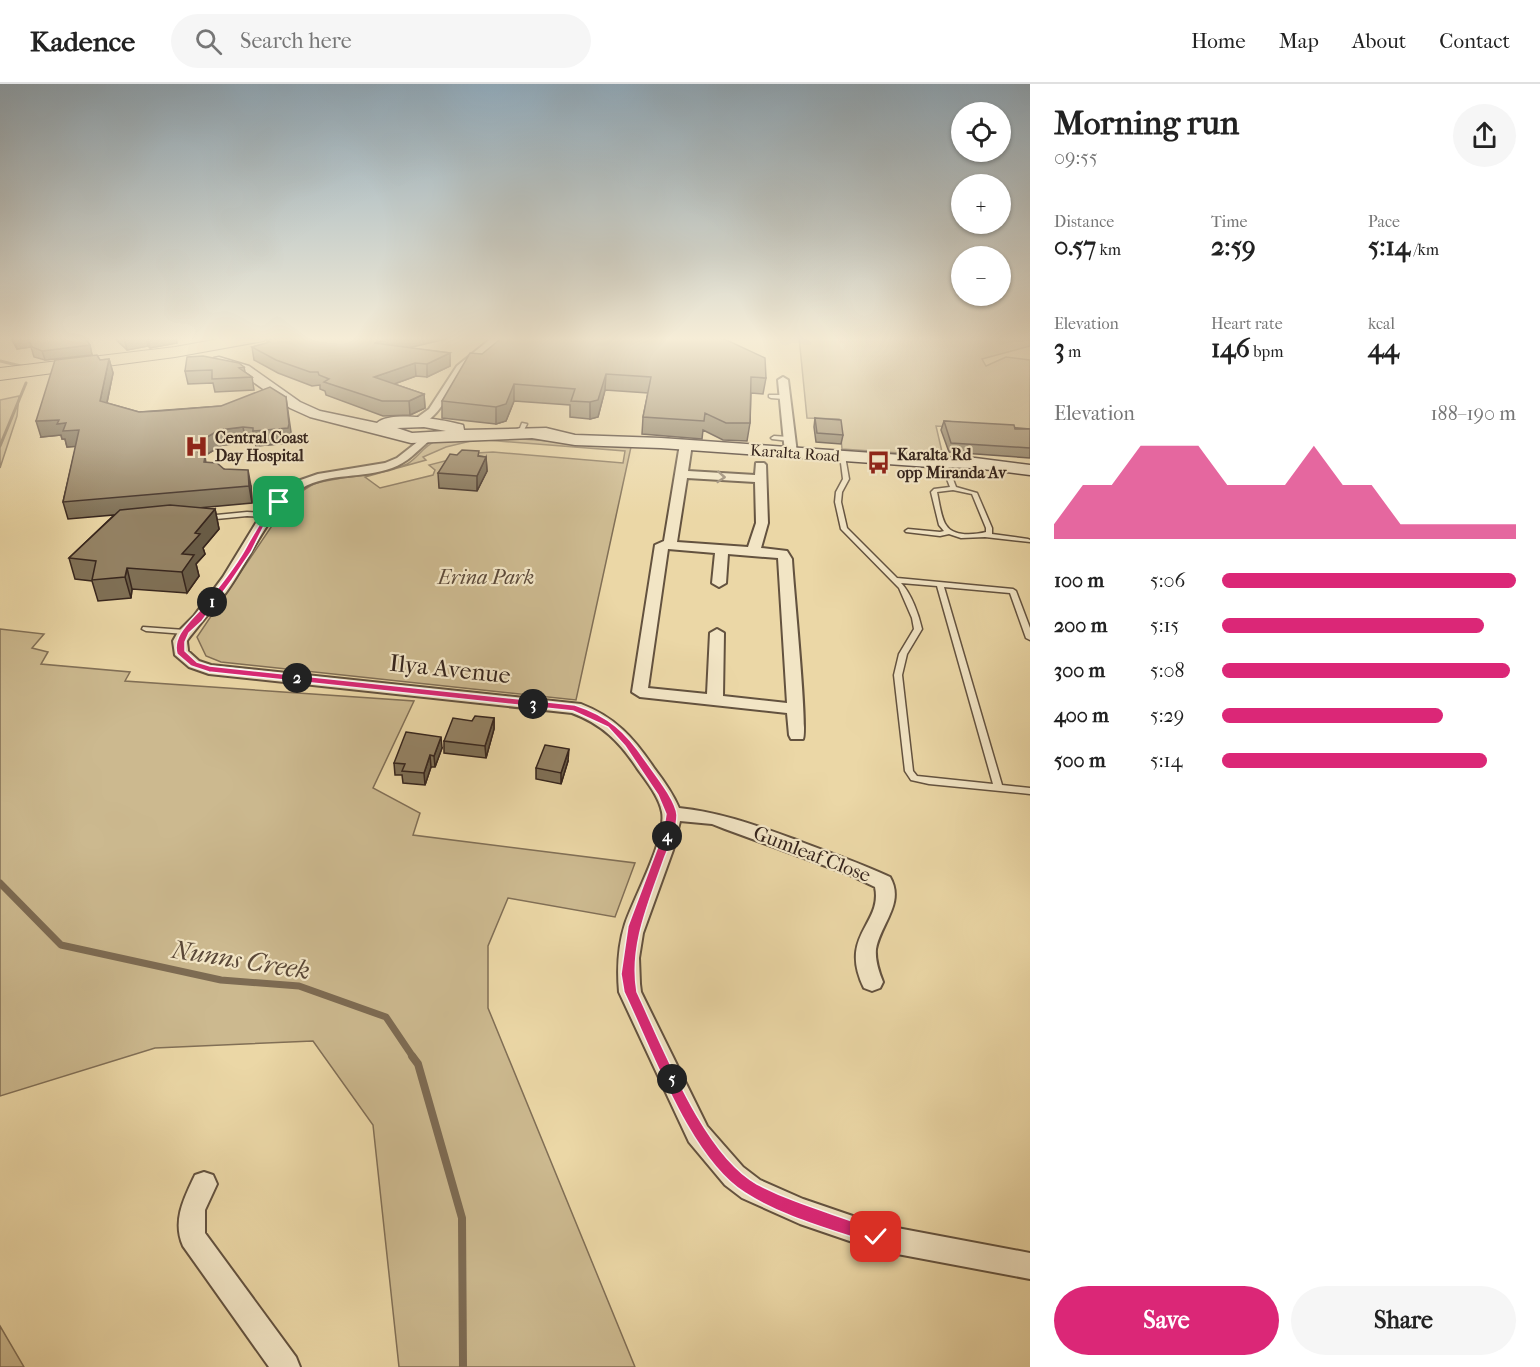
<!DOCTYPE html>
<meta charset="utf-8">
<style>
body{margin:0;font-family:"IM FELL French Canon",serif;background:#f6f6f6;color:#222;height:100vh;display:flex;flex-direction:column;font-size:22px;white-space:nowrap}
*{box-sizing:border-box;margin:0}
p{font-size:20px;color:#767676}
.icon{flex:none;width:33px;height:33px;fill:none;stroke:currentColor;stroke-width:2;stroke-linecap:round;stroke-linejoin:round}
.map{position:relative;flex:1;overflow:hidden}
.details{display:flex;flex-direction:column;background:#fff;width:510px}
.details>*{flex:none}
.controls{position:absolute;left:951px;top:18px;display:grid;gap:12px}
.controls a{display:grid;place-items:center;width:60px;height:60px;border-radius:50%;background:#fff;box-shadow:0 2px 4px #0004;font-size:30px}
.pin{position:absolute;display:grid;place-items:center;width:51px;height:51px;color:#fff;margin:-26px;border-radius:12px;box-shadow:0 3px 9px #0006}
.km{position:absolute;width:30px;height:30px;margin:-15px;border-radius:50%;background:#222;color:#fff;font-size:16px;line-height:30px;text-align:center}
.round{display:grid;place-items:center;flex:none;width:63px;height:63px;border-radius:32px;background:#f6f6f6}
.overview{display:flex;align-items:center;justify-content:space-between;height:102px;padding:0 24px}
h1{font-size:33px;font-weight:700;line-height:45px}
.metrics{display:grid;grid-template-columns:repeat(3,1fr);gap:9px;height:102px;padding:6px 24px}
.metrics div{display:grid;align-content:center}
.metrics b{font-size:26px;font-weight:700}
.metrics small{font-size:16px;font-weight:400}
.metrics p{font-size:16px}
.chart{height:168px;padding:12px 24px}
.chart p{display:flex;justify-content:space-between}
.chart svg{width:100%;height:108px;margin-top:6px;fill:#db2777;opacity:.7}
.button{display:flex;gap:12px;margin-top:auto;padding:12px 24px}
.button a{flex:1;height:69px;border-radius:36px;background:#db2777;color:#fff;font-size:24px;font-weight:700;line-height:69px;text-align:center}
.button a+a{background:#f6f6f6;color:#222}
ul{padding:0 24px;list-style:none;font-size:20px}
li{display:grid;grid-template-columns:96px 72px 1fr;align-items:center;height:45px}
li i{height:15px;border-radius:8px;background:#db2777}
header{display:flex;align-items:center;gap:36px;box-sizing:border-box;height:84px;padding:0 30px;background:#fff;border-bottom:2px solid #e0e0e0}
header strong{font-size:28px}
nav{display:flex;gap:33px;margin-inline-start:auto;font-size:21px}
.search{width:420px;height:54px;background:#f6f6f6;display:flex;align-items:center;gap:15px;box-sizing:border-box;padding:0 21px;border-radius:33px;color:#767676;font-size:22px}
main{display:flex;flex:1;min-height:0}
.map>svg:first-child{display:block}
.green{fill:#ccb98f;stroke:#816f56;stroke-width:1.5;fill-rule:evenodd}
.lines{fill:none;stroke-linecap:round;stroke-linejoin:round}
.stream-far2{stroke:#7d6b53;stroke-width:3}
.stream-far1{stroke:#7d6b53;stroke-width:7}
.stream{stroke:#7d6b53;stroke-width:8}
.lane-casing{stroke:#63523f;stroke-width:3}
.street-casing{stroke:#63523f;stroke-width:4}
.secondary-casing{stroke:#36251d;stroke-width:3}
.highway-casing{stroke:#36251d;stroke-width:2}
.lane{fill:#f2e5c5;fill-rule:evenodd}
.street{fill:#f2e5c5;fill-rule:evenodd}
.secondary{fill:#f2e5c5;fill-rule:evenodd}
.highway{fill:#ebd7a6;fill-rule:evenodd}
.wall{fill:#7f7056;stroke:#36251d;stroke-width:1.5}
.shaded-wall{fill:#685b46;stroke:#36251d;stroke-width:1.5}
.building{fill:#948264;stroke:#36251d;stroke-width:1.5}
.oneway{stroke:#948571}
.route{fill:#db2777;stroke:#fff;stroke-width:1.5}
.labels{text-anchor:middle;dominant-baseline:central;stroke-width:4.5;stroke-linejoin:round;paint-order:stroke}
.far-poi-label{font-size:16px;font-weight:bold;fill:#36251d;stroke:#f2e5c5;text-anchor:start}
.far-street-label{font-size:16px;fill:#36251d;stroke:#f2e5c5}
.park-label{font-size:20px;font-style:italic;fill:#5c4a3a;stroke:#f2e5c5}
.street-label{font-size:20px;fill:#36251d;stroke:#f2e5c5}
.near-street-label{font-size:24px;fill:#36251d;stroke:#f2e5c5}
.near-water-label{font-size:26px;font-style:italic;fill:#5a4838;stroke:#f2e5c5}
</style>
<header>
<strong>Kadence</strong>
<div class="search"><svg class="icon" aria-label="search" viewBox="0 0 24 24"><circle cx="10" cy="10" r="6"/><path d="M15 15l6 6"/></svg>Search here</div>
<nav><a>Home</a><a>Map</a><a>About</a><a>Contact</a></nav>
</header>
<main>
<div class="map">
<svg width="1030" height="1283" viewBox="0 0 1030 1283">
<rect width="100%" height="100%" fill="#ebd7a6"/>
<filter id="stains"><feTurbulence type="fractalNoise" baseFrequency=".00333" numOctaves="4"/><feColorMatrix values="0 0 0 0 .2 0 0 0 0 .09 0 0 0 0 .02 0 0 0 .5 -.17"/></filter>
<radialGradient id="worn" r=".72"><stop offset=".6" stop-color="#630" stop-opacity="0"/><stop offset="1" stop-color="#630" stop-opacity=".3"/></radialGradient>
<path class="green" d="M799,253H1030V262L982,275L986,282L1006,273L1030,276V348L936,342L943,372L842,365L839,335L807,334Z
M19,312L17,332L0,384V316Z
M509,354L631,363L576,616L221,578L206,572L197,553L290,415C298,410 306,404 314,400C344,390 378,394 407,380C419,373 423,362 436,357ZM475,356H486L625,367L623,379L493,368L476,369L429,381L435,386L433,391L380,404L365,393L426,376L423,373L446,363Z
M0,545L44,550L32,564L48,568L41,580L130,588L125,597L414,617L373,704L420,729L413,751L635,779L615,833L508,814L488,862V924L635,1283H399L373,1041L313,957L155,964L0,1012Z
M0,1242L24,1283H0Z"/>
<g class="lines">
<path class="stream-far2" d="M0,277L25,283
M0,362L26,299"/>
<path class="stream-far1" d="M0,799L61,861L221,896L299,902L386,933L413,973"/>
<path class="stream" d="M412,972L418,980L462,1134L463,1283"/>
<defs>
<path id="lane" d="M769,311H784L787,313L784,315L771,314L769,313Z
M522,339L527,340L524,346L515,348V346L520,344Z
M774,352L789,353L792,355L789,357L772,355L771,354Z
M840,371L845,372L849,395L842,408L841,418L847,444L897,494L1013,505L1016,507L1030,544V556L1026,554L1010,509L944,503L1002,701L1030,704V710L929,700L911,696L905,687L894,591L899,570L914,545L912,534L899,504L841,445L835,418L836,408L843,395ZM901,499L937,502L993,700L917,692L913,687L902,591L907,570L922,545C919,531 911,509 901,499Z
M945,380L948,382L956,403L977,409L992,444V450L1028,455L1030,456V458L985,453L961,454L949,450L940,452L906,448L905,447L908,445L940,448L944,447L939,441L931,408L934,405L950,403L942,382ZM953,406L972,410L986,444V448C974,451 953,453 946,441C941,434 939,417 937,408Z
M247,428L268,429L271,431L268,433L247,432L206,436L203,434L206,432Z
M143,543L185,546L189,548L185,550L146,547L142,545Z"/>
<path id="street" d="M493,253H503C491,266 474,274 463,287C452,301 436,344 414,340V336L429,325L457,282Z
M783,293L788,296L797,369L791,372L785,369L778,296Z
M425,352L429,353V357C417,367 407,379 392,384C363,395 330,388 302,404C271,422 249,477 227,507C222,514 188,554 187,557C187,560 188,564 188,567L199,577L211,581L581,620C615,633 634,654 654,684C664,697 673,710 679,724C724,729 757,742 799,757C830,769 860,779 890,793C905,819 881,839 876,865C875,877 879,888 883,898L880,904L872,907L864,904C838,851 883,840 875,803L850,791L725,745L712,740L680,737L673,766L643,849L639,874L640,900L641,908L707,1042L743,1083L760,1096L803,1115L876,1140L1030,1169V1195L876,1166L800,1140L742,1114L725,1101L689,1058L619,908C617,885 618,862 625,840C634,813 667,754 662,728C659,712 646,697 637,684C620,658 602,640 572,629L209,590L189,583L175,571L173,557L178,548L194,532L223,493L256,439L281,408L295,398L318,390L385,379L397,374Z
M686,357L692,360L688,387L755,391L756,379H764L766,381L768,439L761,464L787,467L792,475C793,498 808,646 803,655H791L789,651L787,629L640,613L632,608L655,461L664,457L680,360ZM687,394L755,398L756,439L748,463L677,458ZM668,465L715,469L712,499L719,503L726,499L728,470L778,474L787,619L723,612L724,549L717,545L710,549L707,610L648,604Z
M204,1088L213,1091L217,1100L205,1126V1149L296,1273L300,1283H269L183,1162C172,1137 184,1114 195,1091Z"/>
<path id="secondary" d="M219,273L249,282L300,318L320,327L377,339C391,326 444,336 463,341L464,346L546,344L575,351L661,354L930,373L975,374L1030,381V391L975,384L930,383L661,364L575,361L532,354L411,359L310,333L290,324L239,288L214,280L212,277L214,274ZM424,343L446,347L412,349L397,344Z"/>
<path id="highway" d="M230,253H267L264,257L258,258L175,273L0,296V284L175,263Z"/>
</defs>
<use href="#lane" class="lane-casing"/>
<use href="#street" class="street-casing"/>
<use href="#secondary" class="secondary-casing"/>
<use href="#highway" class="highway-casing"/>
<use href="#lane" class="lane"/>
<use href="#street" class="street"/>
<use href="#secondary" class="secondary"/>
<use href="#highway" class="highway"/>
</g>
<path class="wall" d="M10,253H84L90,261L92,271L45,276L34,273L31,263L17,265Z
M113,253H176L177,259L150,264L148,262L127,266Z
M267,256L410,264L450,269V282L427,293L416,292L394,300L424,310L425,324L410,331L383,332L326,311L325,307L320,305V301L312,302L278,289L254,276L252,263L267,259Z
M482,270L766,294L763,310L751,309L750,339L747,357L723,356L703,346L702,355L642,350L643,333L648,309L605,306L598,333L590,335L570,333V321L514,317L506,337L496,340L442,334V317Z
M109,275L113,289L107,319L139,328L221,322L292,355L291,359L256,362L255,359H246L222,361L204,372H205L206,379L224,385L251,402L252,419L198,424L215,425L219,445L203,464L205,470L196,480L199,492L187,509L132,505L131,514L98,517L92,497L75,495L69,474L114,431L68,435L63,418L76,362L67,363L65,355H62L61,351L41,353L100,276Z
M244,283L245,288L252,293L254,306L215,308L213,299L188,300L185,287Z
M815,334L843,351L841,360L816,358L814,343Z
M944,337L1030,345V374L949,368L941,346Z
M479,372L486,373L487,387L477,407L439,404L438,389Z
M494,634V645L486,674L444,669V657L472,637Z
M442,664L435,683H431L425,701L403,699L402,691H395L394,679Z
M568,677L561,700L536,695V684Z"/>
<path class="shaded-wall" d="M28,253L31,263L17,265L14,256Z
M124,253H146L148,262L127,266Z
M148,253H176L177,259L150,264Z
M401,253H454L375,272L374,259Z
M90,261L92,271L45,276L42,267Z
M450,269V282L427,293V280Z
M109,275L113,289L104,332L100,317Z
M415,279L416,292L375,307L374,293Z
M606,290L605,306L598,333L590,335V318Z
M514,300V317L506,337L496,340V323Z
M424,310L425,324L410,331L409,317Z
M286,313L292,355L291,359L256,362L253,347Z
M59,336L79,346L84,362L67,363L65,355H62L61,351L41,353L36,337Z
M243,343L246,359L222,361L193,379L190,363L219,346Z
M486,373L487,387L477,407V392Z
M248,386L251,402L252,419L249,402Z
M215,425L219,445L203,464L205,470L196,480L199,492L187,509L182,488V470L195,449Z
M127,484L132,505L131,514L125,493Z
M494,634V645L486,674L485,662Z
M441,653L442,664L435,683L434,672Z
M569,665L568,677L561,700V689Z
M430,671L431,683L425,701L424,689Z"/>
<path class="building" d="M12,253H84L90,261L42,267L32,263L28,253L14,256Z
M277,253H401L374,259L450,269L427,280L415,279L374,293L424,310L409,317H382L324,298L329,295L319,291L318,288H310L276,276L252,263L270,258L267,256Z
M503,253H720L765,274L766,294L751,293L750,339H726L705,329L704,337L643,333L651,293L606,290L598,316L590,318L571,317L575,305L514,300L506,320L496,323L442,317L470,269L482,270Z
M97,271L100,276L109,275L100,317L139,328L159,327L221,322L270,303L286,313L289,340L288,344L253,347V344L243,343L219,346L190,363L205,372L204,378L217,379L224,385L248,386L249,402L63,418L79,346L63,347L66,339L57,340L59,336L36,337L55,276Z
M203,272L239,279L244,283L239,284L252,293L212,295V286L185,287L187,273Z
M815,334L841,336L843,351L817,349Z
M944,337L1014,341L1015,345H1030V364L951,359Z
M462,366L479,367L478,372L486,373L477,392L438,389L450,370L457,371Z
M170,421L215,425L195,449L200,450L182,470L194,471L182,488L127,484L125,493L92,496L96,477L69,474L120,426Z
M475,632L494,634L485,662L444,657L453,634L472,637Z
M406,648L441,653L434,672L430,671L424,689L402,687L405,680L394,679Z
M545,661L569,665L561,689L536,684Z"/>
<defs><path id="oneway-chevron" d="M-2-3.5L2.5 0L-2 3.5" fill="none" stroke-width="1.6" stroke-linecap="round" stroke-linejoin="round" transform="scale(1.5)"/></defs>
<use class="oneway" href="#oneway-chevron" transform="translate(721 393) rotate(4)"/>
<linearGradient id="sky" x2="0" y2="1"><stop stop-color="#90aabb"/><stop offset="0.59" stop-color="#f6edd7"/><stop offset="1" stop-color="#f6edd7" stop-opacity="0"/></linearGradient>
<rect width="1030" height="432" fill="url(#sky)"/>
<path class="route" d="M276,416L282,418L265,440L251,468L232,496L202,537L189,549L185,558V567L197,578L210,582L575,621C609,632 626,648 645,676C654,689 676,716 677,731C677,746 669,762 664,775C649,818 629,862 637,908C663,963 704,1071 757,1100C797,1121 840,1131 881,1148L884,1153L881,1159L876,1161C833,1146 784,1134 745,1109C690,1075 652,966 624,908L621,890L628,842L663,749L666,730L658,711L625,662L608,643L573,627L209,588L191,582L177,570C171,550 195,534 205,520C219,503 233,486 244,467C254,449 263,433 276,416Z"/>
<defs>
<symbol id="hospital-bare" viewBox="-9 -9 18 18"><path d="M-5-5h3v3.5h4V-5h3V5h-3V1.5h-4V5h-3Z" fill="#8f2418" stroke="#f2e5c5" stroke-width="2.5" paint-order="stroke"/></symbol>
<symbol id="bus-bare" viewBox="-9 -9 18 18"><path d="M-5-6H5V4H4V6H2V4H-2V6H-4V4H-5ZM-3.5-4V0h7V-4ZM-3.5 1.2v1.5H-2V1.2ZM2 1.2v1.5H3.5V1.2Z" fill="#8f2418" stroke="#f2e5c5" stroke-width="2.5" paint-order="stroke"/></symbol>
</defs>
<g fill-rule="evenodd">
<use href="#hospital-bare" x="180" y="346" width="33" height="33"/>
<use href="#bus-bare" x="862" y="362" width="33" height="33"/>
</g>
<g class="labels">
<g class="far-poi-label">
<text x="215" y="353">Central Coast<tspan x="215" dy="18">Day Hospital</tspan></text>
<text x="897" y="370">Karalta Rd<tspan x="897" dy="18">opp Miranda Av</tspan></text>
</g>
<g class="far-street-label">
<text transform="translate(795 369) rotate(4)">Karalta Road</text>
</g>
<g class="park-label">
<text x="486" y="493">Erina Park</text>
</g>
<g class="street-label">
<text transform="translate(812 770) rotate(21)">Gumleaf Close</text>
</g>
<g class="near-street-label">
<text transform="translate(450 585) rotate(6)">Ilya Avenue</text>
</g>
<g class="near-water-label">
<text transform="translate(241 876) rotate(9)">Nunns Creek</text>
</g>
</g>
<rect width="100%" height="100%" filter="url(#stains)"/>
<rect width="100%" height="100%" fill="url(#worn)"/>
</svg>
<div class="controls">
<a><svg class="icon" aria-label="locate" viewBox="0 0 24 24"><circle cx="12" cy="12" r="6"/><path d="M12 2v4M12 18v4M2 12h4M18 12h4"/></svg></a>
<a>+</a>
<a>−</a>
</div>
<div class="pin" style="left:279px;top:418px;background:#1e9e55"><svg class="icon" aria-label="arrive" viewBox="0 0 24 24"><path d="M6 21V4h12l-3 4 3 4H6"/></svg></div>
<div class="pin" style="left:876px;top:1153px;background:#d93025"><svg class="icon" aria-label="check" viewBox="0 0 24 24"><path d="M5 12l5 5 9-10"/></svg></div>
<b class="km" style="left:212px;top:518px">1</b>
<b class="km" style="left:297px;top:594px">2</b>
<b class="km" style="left:533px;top:620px">3</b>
<b class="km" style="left:667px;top:752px">4</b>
<b class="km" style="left:672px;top:995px">5</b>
</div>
<section class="details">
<div class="overview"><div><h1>Morning run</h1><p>09:55</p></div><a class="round"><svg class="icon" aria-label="share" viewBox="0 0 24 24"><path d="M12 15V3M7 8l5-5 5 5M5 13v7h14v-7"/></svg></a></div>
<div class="metrics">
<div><p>Distance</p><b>0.57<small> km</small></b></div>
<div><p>Time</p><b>2:59</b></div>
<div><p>Pace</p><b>5:14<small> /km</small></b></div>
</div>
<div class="metrics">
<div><p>Elevation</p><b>3<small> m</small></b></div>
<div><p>Heart rate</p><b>146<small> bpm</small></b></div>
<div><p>kcal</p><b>44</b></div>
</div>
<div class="chart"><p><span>Elevation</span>188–190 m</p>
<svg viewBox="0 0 160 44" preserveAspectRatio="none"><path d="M0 44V38L10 22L20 22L30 6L40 6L50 6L60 22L70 22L80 22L90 6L100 22L110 22L120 38L130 38L140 38L150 38L160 38V44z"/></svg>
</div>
<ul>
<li><b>100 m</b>5:06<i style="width:100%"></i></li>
<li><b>200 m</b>5:15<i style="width:89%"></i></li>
<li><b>300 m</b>5:08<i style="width:98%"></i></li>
<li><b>400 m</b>5:29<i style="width:75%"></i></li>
<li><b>500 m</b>5:14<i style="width:90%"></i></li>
</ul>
<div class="button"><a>Save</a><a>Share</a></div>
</section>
</main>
